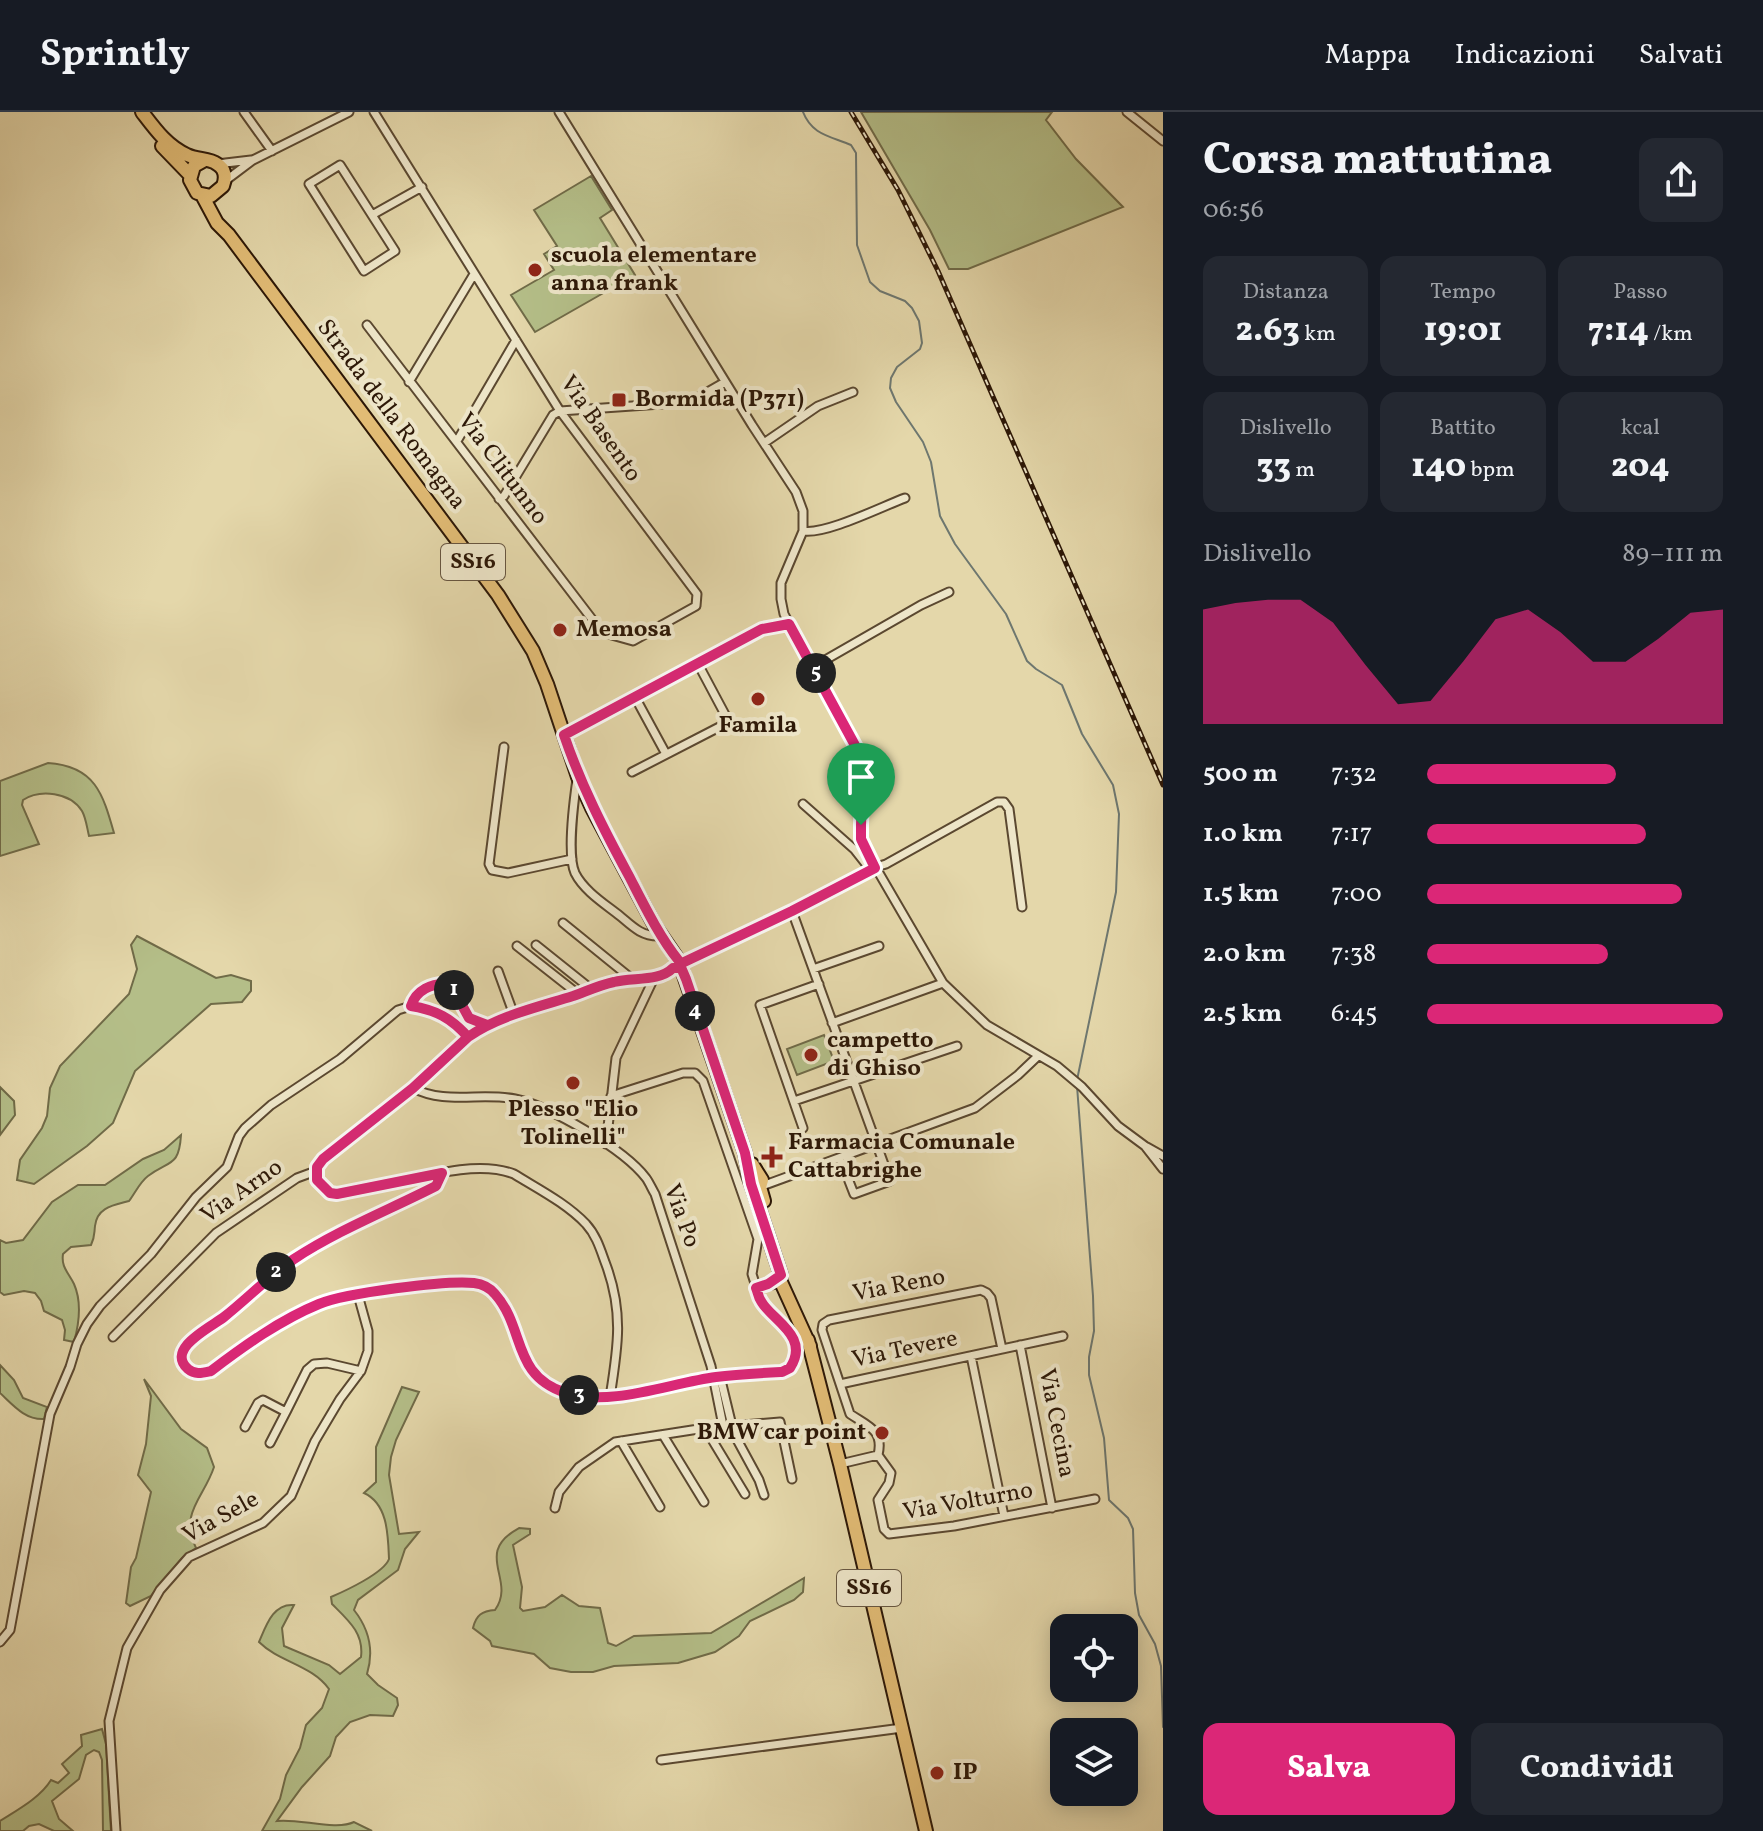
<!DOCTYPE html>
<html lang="it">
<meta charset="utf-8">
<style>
body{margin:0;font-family:Vollkorn,serif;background:#242831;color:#f1f3f6;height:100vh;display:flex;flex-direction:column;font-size:30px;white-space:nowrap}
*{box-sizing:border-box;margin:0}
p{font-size:26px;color:#9ea1a6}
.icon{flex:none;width:44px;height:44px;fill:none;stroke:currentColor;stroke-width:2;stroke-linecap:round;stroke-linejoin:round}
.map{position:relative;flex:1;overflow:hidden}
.sheet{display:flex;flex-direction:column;background:#171b24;width:600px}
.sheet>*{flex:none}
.controls{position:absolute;left:1050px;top:1502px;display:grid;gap:16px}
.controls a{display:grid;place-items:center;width:88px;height:88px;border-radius:16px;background:#171b24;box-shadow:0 4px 20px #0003;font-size:40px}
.pin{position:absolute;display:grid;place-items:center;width:68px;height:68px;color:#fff;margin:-82px -34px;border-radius:50% 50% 50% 0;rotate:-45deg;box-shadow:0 0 8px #0007}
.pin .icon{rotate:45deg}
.km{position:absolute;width:40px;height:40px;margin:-20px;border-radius:50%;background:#222;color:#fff;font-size:22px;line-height:40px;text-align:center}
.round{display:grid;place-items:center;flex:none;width:84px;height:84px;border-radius:16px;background:#242831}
.head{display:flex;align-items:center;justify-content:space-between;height:136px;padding:0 40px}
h1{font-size:44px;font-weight:800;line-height:60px}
.figures{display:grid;grid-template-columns:repeat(3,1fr);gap:12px;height:136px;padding:8px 40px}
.figures div{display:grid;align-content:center;border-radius:16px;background:#242831;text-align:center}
.figures b{font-size:34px;font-weight:800}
.figures small{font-size:22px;font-weight:400}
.figures p{font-size:22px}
.chart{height:224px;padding:16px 40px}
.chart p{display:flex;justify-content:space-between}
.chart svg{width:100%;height:144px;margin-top:8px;fill:#db2777;opacity:.7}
.button{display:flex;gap:16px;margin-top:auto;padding:16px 40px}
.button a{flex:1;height:92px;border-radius:16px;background:#db2777;color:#fff;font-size:32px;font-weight:800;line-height:92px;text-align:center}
.button a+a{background:#242831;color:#f1f3f6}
ul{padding:0 40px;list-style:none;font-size:26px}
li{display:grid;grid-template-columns:128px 96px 1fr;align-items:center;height:60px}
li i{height:20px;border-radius:10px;background:#db2777}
header{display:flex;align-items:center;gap:48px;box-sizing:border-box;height:112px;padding:0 40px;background:#171b24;border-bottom:2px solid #363941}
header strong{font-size:38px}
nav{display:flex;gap:44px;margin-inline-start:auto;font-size:28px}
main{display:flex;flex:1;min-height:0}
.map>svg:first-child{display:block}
.green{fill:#b4be88;stroke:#706b48;stroke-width:2}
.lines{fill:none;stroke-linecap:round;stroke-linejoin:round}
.stream{stroke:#6e776f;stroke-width:2}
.street-casing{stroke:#5b4830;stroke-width:11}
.primary-casing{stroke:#2d1807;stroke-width:16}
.street{stroke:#ede5c8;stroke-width:7}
.primary{stroke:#e2bc75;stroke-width:12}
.rail-casing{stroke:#2d1807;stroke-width:5}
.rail{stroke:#ede5c8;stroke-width:2;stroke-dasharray:6;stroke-linecap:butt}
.route-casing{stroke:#fff;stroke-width:16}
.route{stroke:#db2777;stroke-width:10}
.poi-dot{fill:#8f2418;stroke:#ede5c8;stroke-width:3}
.labels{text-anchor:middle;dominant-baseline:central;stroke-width:8;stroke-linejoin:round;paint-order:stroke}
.shield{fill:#ede5c8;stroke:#675641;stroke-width:2}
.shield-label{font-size:22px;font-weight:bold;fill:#2d1807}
.poi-label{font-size:24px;font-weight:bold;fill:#2d1807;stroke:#ede5c8;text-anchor:start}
.street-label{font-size:24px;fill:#2d1807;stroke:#ede5c8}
</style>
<header>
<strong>Sprintly</strong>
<nav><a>Mappa</a><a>Indicazioni</a><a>Salvati</a></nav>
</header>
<main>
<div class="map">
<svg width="1163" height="1719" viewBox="0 0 1163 1719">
<rect width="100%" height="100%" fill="#e4d7aa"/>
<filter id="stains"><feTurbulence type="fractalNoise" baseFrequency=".0025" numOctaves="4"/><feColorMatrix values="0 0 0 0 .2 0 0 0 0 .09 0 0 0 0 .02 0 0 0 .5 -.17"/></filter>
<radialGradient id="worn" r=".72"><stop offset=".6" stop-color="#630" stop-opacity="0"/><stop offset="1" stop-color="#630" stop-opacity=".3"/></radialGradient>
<path class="green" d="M861,0H1052L1046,8L1076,47L1123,95L968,157H949L930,118Z
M591,64L612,98L600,106L635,163L535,220L511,183L554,158L544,142L557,134L534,98Z
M48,651C95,654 103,682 114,721L89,724C87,716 86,706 82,699C70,680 40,677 23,688L22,693L39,732L0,744V669Z
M137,824L216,866L231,863L251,869V879L242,890L211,892L135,959L113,1011L87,1034L34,1072L17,1068L20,1048L42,1016L47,1004L50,976L60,954L129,882L137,857L131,833Z
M824,923L834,949L797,963L787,937Z
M0,975L14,989L15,1003L0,1023Z
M181,1023C179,1055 170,1048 148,1064C140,1070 135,1081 129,1089C114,1093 97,1095 95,1114C94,1122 95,1125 91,1133L71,1135L63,1142C61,1155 68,1160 74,1172C82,1190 79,1212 74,1230L64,1228L65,1218L62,1208L44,1199L41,1189L35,1181L24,1179L4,1183L0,1180V1128L6,1131L23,1128L52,1090L78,1073H105L143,1047L164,1038Z
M0,1253L14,1268L23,1286L47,1295L44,1307C25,1308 13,1293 0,1281Z
M144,1267L181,1317L207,1336L214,1355C204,1386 179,1400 196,1436L182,1446L151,1484L130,1494L126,1491L131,1455L136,1446L151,1380L138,1363L146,1332L151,1284Z
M402,1275L419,1280L396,1328L391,1345L389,1363L399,1422L419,1420L405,1437L398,1458L358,1488L354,1498C369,1517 374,1539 367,1562L378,1573L397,1586L398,1593L393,1604L370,1603L350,1610L336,1625L330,1644L302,1675L277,1709C298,1706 336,1719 354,1710L372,1719H262L280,1687L286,1663L300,1636L306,1613L322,1596L329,1577C312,1553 279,1550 259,1530C266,1514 273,1491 294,1493L282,1516L284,1534L329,1553L340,1562L361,1545C364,1521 348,1508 332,1492L331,1485C345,1479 384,1461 389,1447C388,1423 388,1392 364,1381L376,1370V1335Z
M519,1416L530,1417V1422L513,1433L522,1475L520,1496L523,1499L545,1495L562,1483L579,1494L600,1496L608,1531L616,1534L634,1524L711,1521L804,1466L803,1480L794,1488L750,1509L739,1524L715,1540L678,1551L614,1554L593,1560H571L550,1556L534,1542L492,1534L490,1529L473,1516C476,1503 482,1499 495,1498C517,1467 472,1442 519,1416Z
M102,1617L106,1632L111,1719H103L102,1648L99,1640L94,1638L86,1643L79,1667L52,1689L59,1707L73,1719H54L39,1712L29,1714L23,1719H0V1709C17,1698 40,1686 51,1668L58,1671L69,1661L62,1652L82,1634L81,1623Z"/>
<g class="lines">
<path class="stream" d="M803,0C812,23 830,24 851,33L856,41L857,133L870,170L880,179L905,189L912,196L919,209L922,231L920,237L897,255L891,266L890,276L896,290L923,330L931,350L940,404L955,432L1006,502L1027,549L1036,557L1062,573L1082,622L1113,673L1119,702L1116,780L1077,968
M1077,974L1093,1184L1094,1219L1089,1245V1263L1104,1326L1109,1388L1128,1406L1133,1417L1135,1481L1139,1503L1155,1532L1161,1554L1163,1615"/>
<defs>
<path id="street" d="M244,0L272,39
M559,0L752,313L796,380L803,399V419L781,471V487L784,502L857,637L863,662L860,720L865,737L943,871L987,913L1057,954L1082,975L1118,1014L1145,1034L1163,1057
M1127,0L1163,29
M217,52L251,48
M340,53L395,139L364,159L309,72Z
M225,69L253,48L349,0
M372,103L422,75
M367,213L598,515L608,522L633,529L696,494L697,482L560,299L374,0
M409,270L474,162
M560,299L690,290L725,270
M457,329L516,228
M764,331L818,294L853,280
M499,387L504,384L553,303L560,299
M803,419C825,423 881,395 905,386
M813,555L921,493L949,480
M635,585L666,642
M564,623L762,517L789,512
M504,635L489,752L492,758L508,761L572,747
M632,660L729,610L697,550
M577,667C574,688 567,743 575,761C584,779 605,792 620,804C632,814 641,824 658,824
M803,692L855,738L870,757
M792,799L890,1069L854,1082L840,1046
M563,811L632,867
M536,833L591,877
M517,834L578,882
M680,852L792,799L870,757L886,752L997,690H1004L1009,697L1022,795
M813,857L879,834
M498,859L514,903
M411,894C416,878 432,871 447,872L452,875L469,906L487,913
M832,911L943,871
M413,976C445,993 481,980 515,987C550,994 624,1037 646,1066C649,1070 652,1077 655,1082L711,1254L723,1314
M794,989L957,934
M803,1016L760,893L819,872
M606,1032L616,946L654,866
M1147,1035L1163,1044
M316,1059C318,1072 324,1080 337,1082C389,1079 465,1043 514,1062C538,1077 566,1091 586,1112C596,1123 600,1136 605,1150C624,1199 618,1235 610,1285
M316,1059L323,1047L413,976L468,925L487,913L615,870L648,865L654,866L673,856
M442,1061L436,1074C389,1098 339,1118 295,1147C269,1164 248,1186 224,1205C211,1216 165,1237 188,1257C195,1263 202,1261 211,1259C244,1234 280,1208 319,1192C345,1181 445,1168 474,1171C482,1172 490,1176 495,1182C526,1216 511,1263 566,1281C611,1295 670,1271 715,1265C737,1262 760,1261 782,1260L790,1256L796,1239L789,1219L761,1190L752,1162L758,1127L703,969L695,961H683L611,984
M762,1074L975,996L1018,963L1038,944
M756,1176L781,1171
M113,1225L216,1121L297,1066L316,1059
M1020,1233L1052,1396
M971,1244L1004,1404
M720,1264L734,1322L759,1368L764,1383
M840,1272L822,1218L823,1212L829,1208L981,1178L987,1181L991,1186L1002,1237
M245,1315L258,1291L263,1288L286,1300L307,1258L314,1252L327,1251L361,1259
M705,1316L745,1382
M663,1323L704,1390
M621,1329L660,1395
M270,1331L286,1300
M878,1343C884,1318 868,1314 850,1302L840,1272L1063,1224
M878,1343L891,1361L889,1371L878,1388L884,1417L889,1422L954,1414L1095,1387
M840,1352L878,1343
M555,1396L559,1380L579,1355L615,1330L705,1316L780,1310L792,1367
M0,1530L10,1518L50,1302L70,1255L77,1232L87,1212L100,1194L151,1142L196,1085L227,1055L239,1024L245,1016L271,993L340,947L398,898L411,894L440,901L455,910L468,925
M661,1648L902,1616
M116,1719L109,1609L127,1536L160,1478L189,1445L263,1411L291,1384L315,1329L340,1287L361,1259L368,1239V1219L358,1183"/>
<path id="primary" d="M142,0C155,17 167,34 187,43C197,48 209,46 217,52C226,57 226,66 223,74L211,84L197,81L190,68L194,54L203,49
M162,34L190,63
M202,83L217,111L229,123L498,483L533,539L547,572L578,665L592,696L655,814L679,849L745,1041L751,1072L781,1163L780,1168L810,1234
M752,1052L762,1068L760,1075L764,1089
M808,1228L840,1352L926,1719"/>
</defs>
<use href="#street" class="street-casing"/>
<use href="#primary" class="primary-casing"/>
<use href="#street" class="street"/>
<use href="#primary" class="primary"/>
<defs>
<path id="rail" d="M851,0L898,78L938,159L1163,673"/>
</defs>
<use href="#rail" class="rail-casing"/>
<use href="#rail" class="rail"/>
</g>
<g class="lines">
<defs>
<path id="route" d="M861,713V727L875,756L792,799L680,852L677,856H673C659,870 633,865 614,870C600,873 587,879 573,884C538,895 498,904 468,925C451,906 436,898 411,894C416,878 432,871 447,872L452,875L469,906L487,913L468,925L413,976L323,1047L317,1055V1068L330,1081L337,1082L442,1061L436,1074C389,1098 338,1118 294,1147C269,1164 248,1186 224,1205C211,1215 165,1237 188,1257C195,1263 202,1261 211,1259C244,1234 280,1208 319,1192C345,1181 446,1168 474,1171C482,1172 490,1176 495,1182C526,1217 511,1263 566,1281C611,1295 670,1271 716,1265C737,1262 760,1261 782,1260L790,1256C811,1224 771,1208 761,1189C758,1185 758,1180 756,1176L768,1172L781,1163L751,1072L745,1041L686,867L680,853C680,852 680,851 679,849C659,824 644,793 629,764C604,718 581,673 564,623L762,517L789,512L857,637L863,662L861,713"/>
</defs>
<use href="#route" class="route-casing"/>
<use href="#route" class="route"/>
</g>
<g class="poi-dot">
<circle cx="535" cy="158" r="8"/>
<rect x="611" y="280" width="16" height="16" rx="4"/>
<circle cx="560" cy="518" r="8"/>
<circle cx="758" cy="587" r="8"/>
<circle cx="811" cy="943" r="8"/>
<circle cx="573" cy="971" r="8"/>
<path d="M768 1033h8v8h8v8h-8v8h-8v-8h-8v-8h8z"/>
<circle cx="882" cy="1321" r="8"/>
<circle cx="937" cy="1661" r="8"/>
</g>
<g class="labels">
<g class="shield">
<rect x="441" y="432" width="64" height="36" rx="6"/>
<rect x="837" y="1458" width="64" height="36" rx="6"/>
</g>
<g class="shield-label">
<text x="473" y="450">SS16</text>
<text x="869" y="1476">SS16</text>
</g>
<g class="poi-label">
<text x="551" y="144">scuola elementare<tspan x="551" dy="28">anna frank</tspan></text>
<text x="635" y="288">Bormida (P371)</text>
<text x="576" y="518">Memosa</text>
<text x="758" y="614" text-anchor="middle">Famila</text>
<text x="827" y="929">campetto<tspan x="827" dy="28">di Ghiso</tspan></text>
<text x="573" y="998" text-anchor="middle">Plesso "Elio<tspan x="573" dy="28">Tolinelli"</tspan></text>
<text x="788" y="1031">Farmacia Comunale<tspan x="788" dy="28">Cattabrighe</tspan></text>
<text x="866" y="1321" text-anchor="end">BMW car point</text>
<text x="953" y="1661">IP</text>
</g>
<g class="street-label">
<text transform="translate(391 303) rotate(53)">Strada della Romagna</text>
<text transform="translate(600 317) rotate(55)">Via Basento</text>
<text transform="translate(502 357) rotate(53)">Via Clitunno</text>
<text transform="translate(242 1080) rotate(-35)">Via Arno</text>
<text transform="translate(681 1104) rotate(70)">Via Po</text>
<text transform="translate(899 1174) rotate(-11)">Via Reno</text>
<text transform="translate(905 1238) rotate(-12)">Via Tevere</text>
<text transform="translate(1056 1311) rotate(79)">Via Cecina</text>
<text transform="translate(968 1390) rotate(-10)">Via Volturno</text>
<text transform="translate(221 1406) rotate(-29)">Via Sele</text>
</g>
</g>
<rect width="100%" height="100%" filter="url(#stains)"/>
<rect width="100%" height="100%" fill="url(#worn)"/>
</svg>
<div class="controls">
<a><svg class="icon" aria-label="locate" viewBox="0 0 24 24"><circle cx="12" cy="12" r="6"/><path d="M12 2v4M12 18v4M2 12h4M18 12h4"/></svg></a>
<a><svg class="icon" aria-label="layers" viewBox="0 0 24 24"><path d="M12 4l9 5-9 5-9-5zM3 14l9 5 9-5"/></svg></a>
</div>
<div class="pin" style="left:861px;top:713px;background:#1e9e55"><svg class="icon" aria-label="arrive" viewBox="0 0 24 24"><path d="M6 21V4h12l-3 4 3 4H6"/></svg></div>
<b class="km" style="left:454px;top:878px">1</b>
<b class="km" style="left:276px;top:1160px">2</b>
<b class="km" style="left:579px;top:1283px">3</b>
<b class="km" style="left:695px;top:899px">4</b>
<b class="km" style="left:816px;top:561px">5</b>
</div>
<section class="sheet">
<div class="head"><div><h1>Corsa mattutina</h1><p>06:56</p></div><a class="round"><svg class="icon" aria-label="share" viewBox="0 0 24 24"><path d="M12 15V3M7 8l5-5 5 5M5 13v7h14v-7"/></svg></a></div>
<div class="figures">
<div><p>Distanza</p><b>2.63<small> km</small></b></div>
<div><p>Tempo</p><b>19:01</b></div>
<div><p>Passo</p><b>7:14<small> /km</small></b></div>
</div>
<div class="figures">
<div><p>Dislivello</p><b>33<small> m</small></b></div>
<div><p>Battito</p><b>140<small> bpm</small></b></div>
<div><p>kcal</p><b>204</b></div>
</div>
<div class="chart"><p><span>Dislivello</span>89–111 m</p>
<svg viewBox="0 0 160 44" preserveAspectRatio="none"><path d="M0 44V9L10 7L20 6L30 6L40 13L50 26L60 38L70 37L80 25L90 12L100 9L110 16L120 25L130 25L140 18L150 10L160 9V44z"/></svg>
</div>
<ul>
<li><b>500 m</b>7:32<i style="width:64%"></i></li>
<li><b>1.0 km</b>7:17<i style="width:74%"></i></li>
<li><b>1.5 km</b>7:00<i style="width:86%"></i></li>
<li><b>2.0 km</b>7:38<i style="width:61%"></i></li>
<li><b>2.5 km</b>6:45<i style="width:100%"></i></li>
</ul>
<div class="button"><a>Salva</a><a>Condividi</a></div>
</section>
</main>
